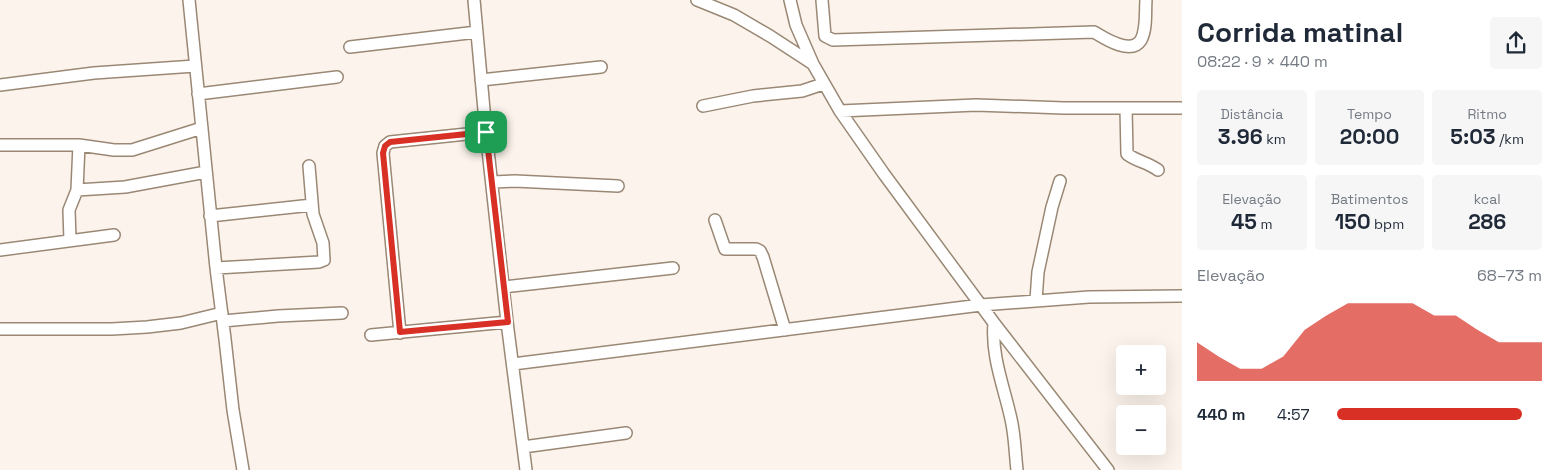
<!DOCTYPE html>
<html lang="pt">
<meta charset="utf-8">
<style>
body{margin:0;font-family:"Space Grotesk",sans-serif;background:#f6f6f7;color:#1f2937;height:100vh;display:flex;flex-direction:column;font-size:19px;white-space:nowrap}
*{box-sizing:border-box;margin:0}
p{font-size:16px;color:#747a83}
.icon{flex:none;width:28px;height:28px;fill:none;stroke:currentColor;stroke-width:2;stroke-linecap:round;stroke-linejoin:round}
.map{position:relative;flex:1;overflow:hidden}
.drawer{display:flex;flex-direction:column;background:#fff;width:375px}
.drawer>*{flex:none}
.tools{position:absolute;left:1116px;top:345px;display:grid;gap:10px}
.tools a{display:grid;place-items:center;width:50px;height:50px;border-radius:5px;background:#fff;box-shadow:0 5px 20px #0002;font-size:25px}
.pin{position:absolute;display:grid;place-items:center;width:42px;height:42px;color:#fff;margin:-21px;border-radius:10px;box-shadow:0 2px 8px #0006}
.round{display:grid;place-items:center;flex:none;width:52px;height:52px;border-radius:5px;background:#f6f6f7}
.overview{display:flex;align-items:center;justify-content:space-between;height:85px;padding:0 15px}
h1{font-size:28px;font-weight:700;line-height:38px}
.metrics{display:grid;grid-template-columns:repeat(3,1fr);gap:8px;height:85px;padding:5px 15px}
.metrics div{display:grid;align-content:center;border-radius:5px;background:#f6f6f7;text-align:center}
.metrics b{font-size:21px;font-weight:700}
.metrics small{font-size:14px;font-weight:400}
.metrics p{font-size:14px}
.chart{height:140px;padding:10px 15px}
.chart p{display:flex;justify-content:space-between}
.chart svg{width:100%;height:90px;margin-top:5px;fill:#d93025;opacity:.7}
ul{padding:0 15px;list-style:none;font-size:16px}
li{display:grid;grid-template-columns:80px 60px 1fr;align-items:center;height:38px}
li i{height:12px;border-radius:6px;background:#d93025}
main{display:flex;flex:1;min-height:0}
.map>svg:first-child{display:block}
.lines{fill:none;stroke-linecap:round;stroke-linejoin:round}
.minor-casing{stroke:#9a8875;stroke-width:14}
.minor{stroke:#fff;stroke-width:11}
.route-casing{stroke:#fff;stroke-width:10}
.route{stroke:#d93025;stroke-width:6}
</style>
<main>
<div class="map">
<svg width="1182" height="470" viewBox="0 0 1182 470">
<rect width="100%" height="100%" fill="#fcf4ec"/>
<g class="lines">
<defs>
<path id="minor" d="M189,0L216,268L225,339L233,410L243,470
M474,0L486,132L507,322L526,470
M697,0L734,15L770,36L813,64
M790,0L796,25L813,64L840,111L884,174L994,323L1108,470
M822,0L825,36L833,40L1094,32C1104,38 1131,56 1141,40C1147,29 1145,12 1146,0
M350,47L477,32
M481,80L601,67
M0,85L94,73L195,66
M198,94L337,77
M703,106L753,96L802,91L823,84
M1126,108L1127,154C1138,162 1147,162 1158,170
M840,111L976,105L1064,108H1182
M0,145H79L114,150H132L202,128
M493,182L515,181L618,186
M77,190L125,187L206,172
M210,216L312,205
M715,220L725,249H756L760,251L763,257L785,330
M70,241L69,210L77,190L79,145
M0,250L114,235
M216,268L319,262L324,260L323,243L313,214L309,166
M504,287L673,268
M1036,300L1038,272L1052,207L1060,181
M223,321L278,316L342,313
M994,323C991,356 1004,387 1011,419C1015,436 1015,453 1017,470
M0,329H112L147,327L181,323L222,313
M400,333L383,153L385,146L390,142L486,132
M371,335L507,322
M513,364L981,305L1089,297L1182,296
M523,447L626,433"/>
</defs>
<use href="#minor" class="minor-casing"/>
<use href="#minor" class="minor"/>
</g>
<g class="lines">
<defs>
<path id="route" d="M486,132L508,322L400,332L383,153L385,146L390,142Z"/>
</defs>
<use href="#route" class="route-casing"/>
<use href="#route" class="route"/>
</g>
</svg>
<div class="tools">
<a>+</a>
<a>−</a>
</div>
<div class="pin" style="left:486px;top:132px;background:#1e9e55"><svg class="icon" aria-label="arrive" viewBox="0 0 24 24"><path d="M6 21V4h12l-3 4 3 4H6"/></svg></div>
</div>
<section class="drawer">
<div class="overview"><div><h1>Corrida matinal</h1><p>08:22 · 9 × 440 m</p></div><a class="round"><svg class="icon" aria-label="share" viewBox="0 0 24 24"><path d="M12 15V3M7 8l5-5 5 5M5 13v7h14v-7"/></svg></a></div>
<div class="metrics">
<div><p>Distância</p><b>3.96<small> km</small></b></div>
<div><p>Tempo</p><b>20:00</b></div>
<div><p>Ritmo</p><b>5:03<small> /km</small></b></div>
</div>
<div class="metrics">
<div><p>Elevação</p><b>45<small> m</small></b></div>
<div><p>Batimentos</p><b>150<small> bpm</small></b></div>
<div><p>kcal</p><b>286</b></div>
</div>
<div class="chart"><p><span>Elevação</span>68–73 m</p>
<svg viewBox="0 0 160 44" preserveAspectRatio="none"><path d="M0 44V25L10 32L20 38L30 38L40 32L50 19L60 12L70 6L80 6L90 6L100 6L110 12L120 12L130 19L140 25L150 25L160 25V44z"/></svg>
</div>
<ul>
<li><b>440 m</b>4:57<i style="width:90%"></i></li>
</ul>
</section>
</main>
